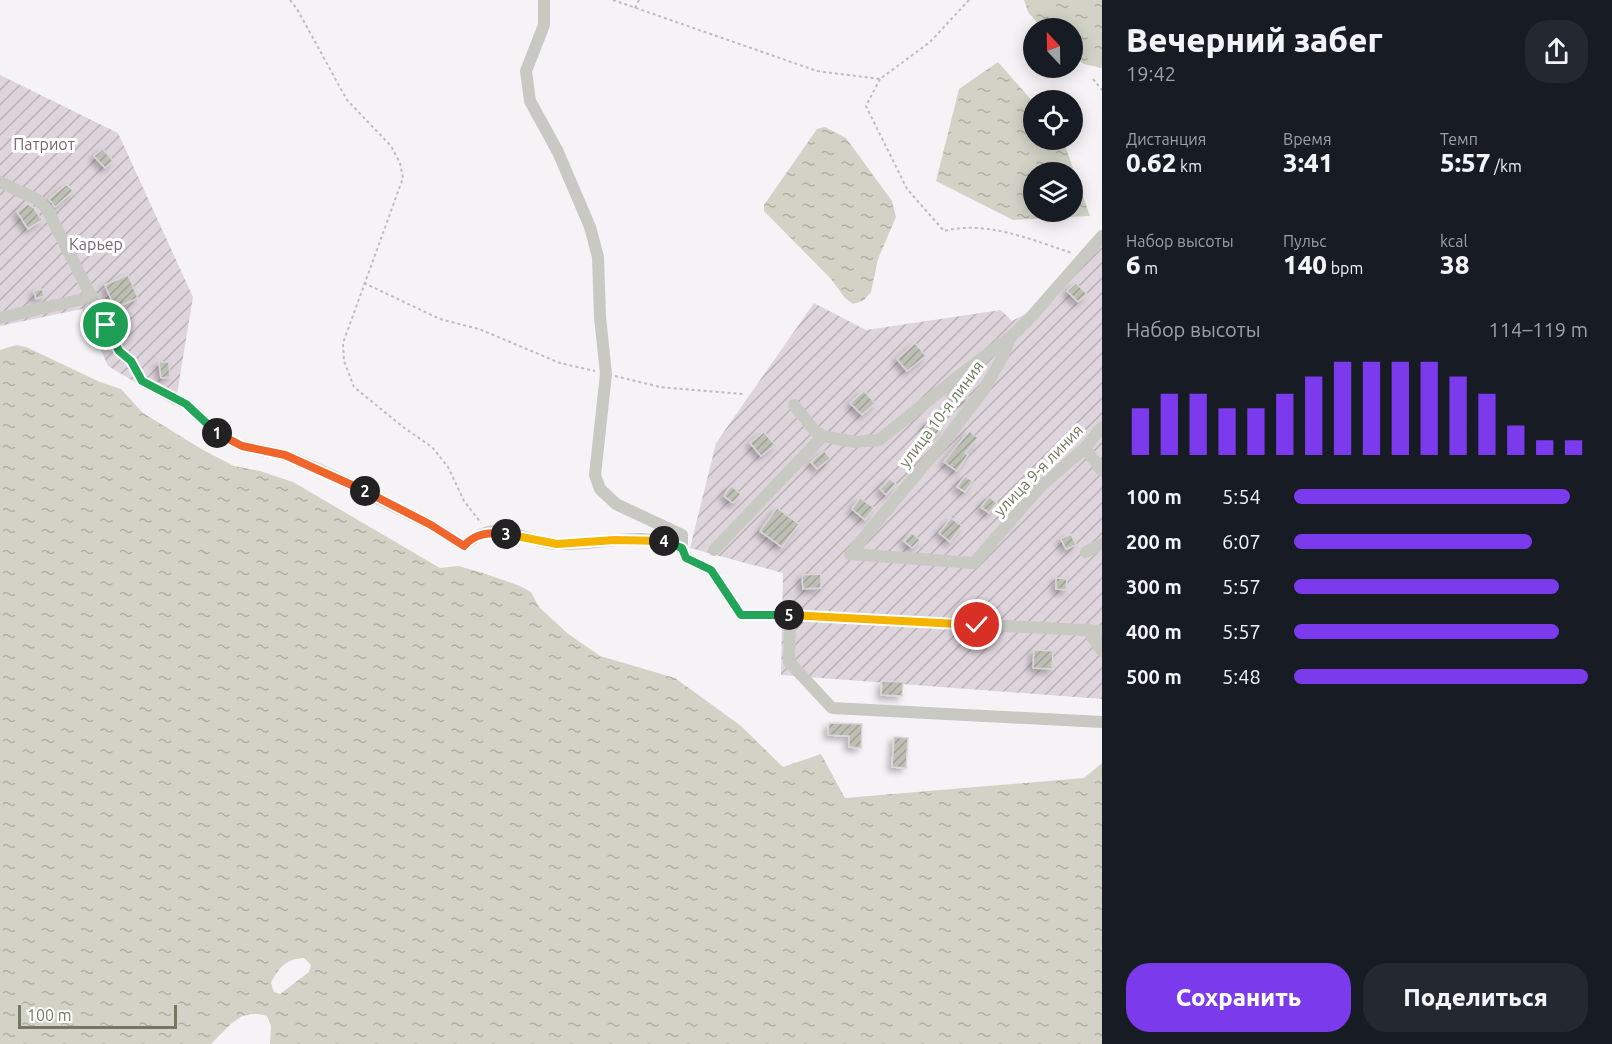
<!DOCTYPE html>
<html lang="ru">
<meta charset="utf-8">
<style>
body{margin:0;font-family:Ubuntu,sans-serif;background:#242831;color:#f1f3f6;height:100vh;display:flex;flex-direction:column;font-size:22px;white-space:nowrap}
*{box-sizing:border-box;margin:0}
p{font-size:20px;color:#9ea1a6}
.icon{flex:none;width:33px;height:33px;fill:none;stroke:currentColor;stroke-width:2;stroke-linecap:round;stroke-linejoin:round}
.map{position:relative;flex:1;overflow:hidden}
.details{display:flex;flex-direction:column;background:#171b24;width:510px}
.details>*{flex:none}
.needle{width:39px;rotate:338deg}
.buttons{position:absolute;left:1023px;top:18px;display:grid;gap:12px}
.buttons a{display:grid;place-items:center;width:60px;height:60px;border-radius:50%;background:#171b24;box-shadow:0 3px 15px #0003;font-size:30px}
.scale{position:absolute;left:18px;bottom:15px;width:159px;box-sizing:border-box;padding-left:6px;border:3px solid #72795d;border-top:0;font-size:16px;line-height:21px;white-space:nowrap;color:#72795d;-webkit-text-stroke:4px #fff;paint-order:stroke}
.pin{position:absolute;display:grid;place-items:center;width:51px;height:51px;color:#fff;margin:-26px;border:3px solid #fff;border-radius:50%;box-shadow:0 2px 6px #0007}
.km{position:absolute;width:30px;height:30px;margin:-15px;border-radius:50%;background:#222;color:#fff;font-size:16px;line-height:30px;text-align:center}
.round{display:grid;place-items:center;flex:none;width:63px;height:63px;border-radius:24px;background:#242831}
.summary{display:flex;align-items:center;justify-content:space-between;height:102px;padding:0 24px}
h1{font-size:33px;font-weight:800;line-height:45px}
.figures{display:grid;grid-template-columns:repeat(3,1fr);gap:9px;height:102px;padding:6px 24px}
.figures div{display:grid;align-content:center}
.figures b{font-size:26px;font-weight:800}
.figures small{font-size:16px;font-weight:400}
.figures p{font-size:16px}
.chart{height:168px;padding:12px 24px}
.chart p{display:flex;justify-content:space-between}
.chart svg{width:100%;height:108px;margin-top:6px;stroke:#7c3aed;stroke-width:6}
.action{display:flex;gap:12px;margin-top:auto;padding:12px 24px}
.action a{flex:1;height:69px;border-radius:24px;background:#7c3aed;color:#fff;font-size:24px;font-weight:800;line-height:69px;text-align:center}
.action a+a{background:#242831;color:#f1f3f6}
ul{padding:0 24px;list-style:none;font-size:20px}
li{display:grid;grid-template-columns:96px 72px 1fr;align-items:center;height:45px}
li i{height:15px;border-radius:8px;background:#7c3aed}
main{display:flex;flex:1;min-height:0}
.map>svg:first-child{display:block}
.garden{fill:url(#garden-furrows)}
.water{fill:url(#water-ripples);fill-rule:evenodd}
.building{fill:url(#building-hatch);stroke:#d8d6d8;stroke-width:1.5;filter:url(#shadow)}
.lines{fill:none;stroke-linecap:round;stroke-linejoin:round}
.path{stroke:#bcbeb7;stroke-width:2;stroke-dasharray:3 3;stroke-linecap:butt}
.minor{stroke:#c7c9c2;stroke-width:12}
.split-1-casing{stroke:#fff;stroke-width:12}
.split-2-casing{stroke:#fff;stroke-width:12}
.split-3-casing{stroke:#fff;stroke-width:12}
.split-4-casing{stroke:#fff;stroke-width:12}
.split-5-casing{stroke:#fff;stroke-width:12}
.split-6-casing{stroke:#fff;stroke-width:12}
.split-1{stroke:#22a559;stroke-width:8}
.split-2{stroke:#f0652b;stroke-width:8}
.split-3{stroke:#f0652b;stroke-width:8}
.split-4{stroke:#f5b400;stroke-width:8}
.split-5{stroke:#22a559;stroke-width:8}
.split-6{stroke:#f5b400;stroke-width:8}
.labels{text-anchor:middle;dominant-baseline:central;stroke-width:6;stroke-linejoin:round;paint-order:stroke}
.park-label{font-size:16px;fill:#7c646e;stroke:#fff}
.street-label{font-size:16px;fill:#72795d;stroke:#fff}
</style>
<main>
<div class="map">
<svg width="1102" height="1044" viewBox="0 0 1102 1044">
<defs>
<pattern id="garden-furrows" width="10" height="10" patternUnits="userSpaceOnUse" patternTransform="scale(1.5)"><rect width="10" height="10" fill="#ded4db"/><path d="M-1 1l2-2M0 10L10 0M9 11l2-2" fill="none" stroke="#b8b1b5"/></pattern>
<pattern id="water-ripples" width="26" height="14" patternUnits="userSpaceOnUse" patternTransform="scale(1.5)"><rect width="26" height="14" fill="#d2d3c6"/><path d="M2 4q2-2 4 0t4 0M15 11q2-2 4 0t4 0" fill="none" stroke="#afb0a4"/></pattern>
<pattern id="building-hatch" width="6" height="6" patternUnits="userSpaceOnUse" patternTransform="scale(1.5)"><rect width="6" height="6" fill="#bebfb4"/><path d="M-1 1l2-2M0 6l6-6M5 7l2-2" fill="none" stroke="#9fa096"/></pattern>
<filter id="shadow"><feDropShadow dx="-4" dy="4" stdDeviation="3" flood-color="#0004"/></filter>
</defs>
<rect width="100%" height="100%" fill="#f6f3f7"/>
<path class="garden" d="M0,75L118,133L193,297L175,406L108,366L82,309L0,326Z
M1102,241V699L781,675L783,573L690,548L716,443L814,303L866,330L1001,310L1012,321L1056,298Z"/>
<path class="water" d="M1024,0H1102V68L1084,64L1073,57L1072,28H1042L1028,12Z
M998,62L1033,102L1034,140H1063L1090,216L1013,220L936,181L959,89ZM1072,172V212H1034V172Z
M825,127L846,138L892,201L896,217L878,259L871,292L863,301L853,304L845,298L831,279L764,211V205L817,129Z
M16,345L26,347L100,382L121,389L143,413L203,450L234,466L260,471L293,482L440,568L458,566L483,573L520,586L531,592L539,607L567,633L600,656L675,678L741,726L783,767L821,754L845,798L1084,778L1102,763V1044H270L271,1026L267,1016C239,1008 230,1026 211,1044H0V350ZM304,958L311,965L309,972L280,994L274,992L271,983C279,967 286,959 304,958Z"/>
<path class="building" d="M103,149L113,161L105,168L94,156Z
M67,184L73,191L55,207L49,199Z
M28,204L33,207L42,220L28,229L17,212Z
M128,275L138,298L115,308L105,285Z
M1076,283L1087,294L1078,302L1067,291Z
M42,289L44,296L36,299L34,291Z
M915,343L926,356L907,371L897,359Z
M159,362H169L170,377L161,378Z
M960,385L968,397L960,402L953,391Z
M864,391L875,403L862,415L850,403Z
M930,420L941,429L936,435L925,427Z
M969,431L978,438L965,453L968,455L957,471L944,462Z
M764,432L775,445L761,456L750,443Z
M824,451L830,458L817,469L811,462Z
M965,476L973,481L965,492L957,487Z
M890,479L896,484L886,495L880,489Z
M731,486L741,494L733,503L724,496Z
M989,497L997,503L989,513L981,507Z
M860,498L874,508L865,520L852,509Z
M777,508L799,524L782,547L760,531Z
M951,518L962,526L950,542L939,533Z
M912,533L920,540L912,548L904,541Z
M1071,534L1076,545L1066,549L1061,539Z
M821,574V588L803,589L802,575Z
M1056,578L1067,579L1066,590L1056,589Z
M1034,650L1053,651L1052,669L1033,668Z
M882,681L903,682L902,696L881,695Z
M829,723L862,724L861,748L849,747V736L828,735Z
M894,737L908,738L906,768L892,767Z"/>
<g class="lines">
<path class="path" d="M290,0L297,9L347,100L391,146L400,163L403,178L343,343L344,361L354,387L403,427L432,447L448,467L464,501L481,523
M613,0L817,71L880,79L930,42L969,0
M635,8L639,0
M880,79L866,106L907,189L944,231C986,220 1032,240 1072,253
M1093,79L1102,90
M364,283L440,319L479,329L560,363L595,371
M615,376L660,387L743,394"/>
<path class="minor" d="M544,0V25L526,71L530,101L558,152L590,227L598,257L600,317L606,374L595,475L600,489L616,504L682,535V548L686,558L711,570L741,615H790L789,662L832,708L1102,722
M0,182L38,200L47,209L111,336L119,351L131,361L142,381L186,404L218,434L242,446L285,455L325,472L431,525L464,546C469,540 480,534 488,532C507,528 537,543 557,544C598,546 642,529 682,548
M0,318L92,297
M794,405L815,431L823,436L854,442L879,440L965,371L1009,338
M1085,448L1102,471
M714,550L823,436
M1086,552L1102,544
M850,554L947,438L985,388L1003,356L1010,338L1031,317L1102,236
M850,554L974,563L1041,486L1085,448L1102,427
M790,615L1102,631
M1087,629L1102,651"/>
</g>
<g class="lines">
<defs>
<path id="split-1" d="M106,325L119,351L131,361L142,381L186,404L217,433"/>
<path id="split-2" d="M217,433L242,446L285,455L365,491"/>
<path id="split-3" d="M365,491L431,525L464,546C475,533 490,532 506,534"/>
<path id="split-4" d="M506,534L557,544L615,540L664,541"/>
<path id="split-5" d="M664,541L682,548L686,558L711,570L741,615H789"/>
<path id="split-6" d="M789,615L977,625"/>
</defs>
<use href="#split-1" class="split-1-casing"/>
<use href="#split-2" class="split-2-casing"/>
<use href="#split-3" class="split-3-casing"/>
<use href="#split-4" class="split-4-casing"/>
<use href="#split-5" class="split-5-casing"/>
<use href="#split-6" class="split-6-casing"/>
<use href="#split-1" class="split-1"/>
<use href="#split-2" class="split-2"/>
<use href="#split-3" class="split-3"/>
<use href="#split-4" class="split-4"/>
<use href="#split-5" class="split-5"/>
<use href="#split-6" class="split-6"/>
</g>
<g class="labels">
<g class="park-label">
<text x="44" y="144">Патриот</text>
<text x="96" y="244">Карьер</text>
</g>
<g class="street-label">
<text transform="translate(941 414) rotate(-53)">улица 10-я линия</text>
<text transform="translate(1038 470) rotate(-46)">улица 9-я линия</text>
</g>
</g>
</svg>
<div class="buttons">
<a><svg class="needle" viewBox="-14 -14 28 28"><path d="M0-13l5 13h-10z" fill="#e53935"/><path d="M0 13l5-13h-10z" fill="#9ea1a6"/></svg></a>
<a><svg class="icon" aria-label="locate" viewBox="0 0 24 24"><circle cx="12" cy="12" r="6"/><path d="M12 2v4M12 18v4M2 12h4M18 12h4"/></svg></a>
<a><svg class="icon" aria-label="layers" viewBox="0 0 24 24"><path d="M12 4l9 5-9 5-9-5zM3 14l9 5 9-5"/></svg></a>
</div>
<div class="scale">100 m</div>
<div class="pin" style="left:106px;top:325px;background:#1e9e55"><svg class="icon" aria-label="arrive" viewBox="0 0 24 24"><path d="M6 21V4h12l-3 4 3 4H6"/></svg></div>
<div class="pin" style="left:977px;top:625px;background:#d93025"><svg class="icon" aria-label="check" viewBox="0 0 24 24"><path d="M5 12l5 5 9-10"/></svg></div>
<b class="km" style="left:217px;top:433px">1</b>
<b class="km" style="left:365px;top:491px">2</b>
<b class="km" style="left:506px;top:534px">3</b>
<b class="km" style="left:664px;top:541px">4</b>
<b class="km" style="left:789px;top:615px">5</b>
</div>
<section class="details">
<div class="summary"><div><h1>Вечерний забег</h1><p>19:42</p></div><a class="round"><svg class="icon" aria-label="share" viewBox="0 0 24 24"><path d="M12 15V3M7 8l5-5 5 5M5 13v7h14v-7"/></svg></a></div>
<div class="figures">
<div><p>Дистанция</p><b>0.62<small> km</small></b></div>
<div><p>Время</p><b>3:41</b></div>
<div><p>Темп</p><b>5:57<small> /km</small></b></div>
</div>
<div class="figures">
<div><p>Набор высоты</p><b>6<small> m</small></b></div>
<div><p>Пульс</p><b>140<small> bpm</small></b></div>
<div><p>kcal</p><b>38</b></div>
</div>
<div class="chart"><p><span>Набор высоты</span>114–119 m</p>
<svg viewBox="0 0 160 44" preserveAspectRatio="none"><path d="M5 44V25M15 44V19M25 44V19M35 44V25M45 44V25M55 44V19M65 44V12M75 44V6M85 44V6M95 44V6M105 44V6M115 44V12M125 44V19M135 44V32M145 44V38M155 44V38"/></svg>
</div>
<ul>
<li><b>100 m</b>5:54<i style="width:94%"></i></li>
<li><b>200 m</b>6:07<i style="width:81%"></i></li>
<li><b>300 m</b>5:57<i style="width:90%"></i></li>
<li><b>400 m</b>5:57<i style="width:90%"></i></li>
<li><b>500 m</b>5:48<i style="width:100%"></i></li>
</ul>
<div class="action"><a>Сохранить</a><a>Поделиться</a></div>
</section>
</main>
